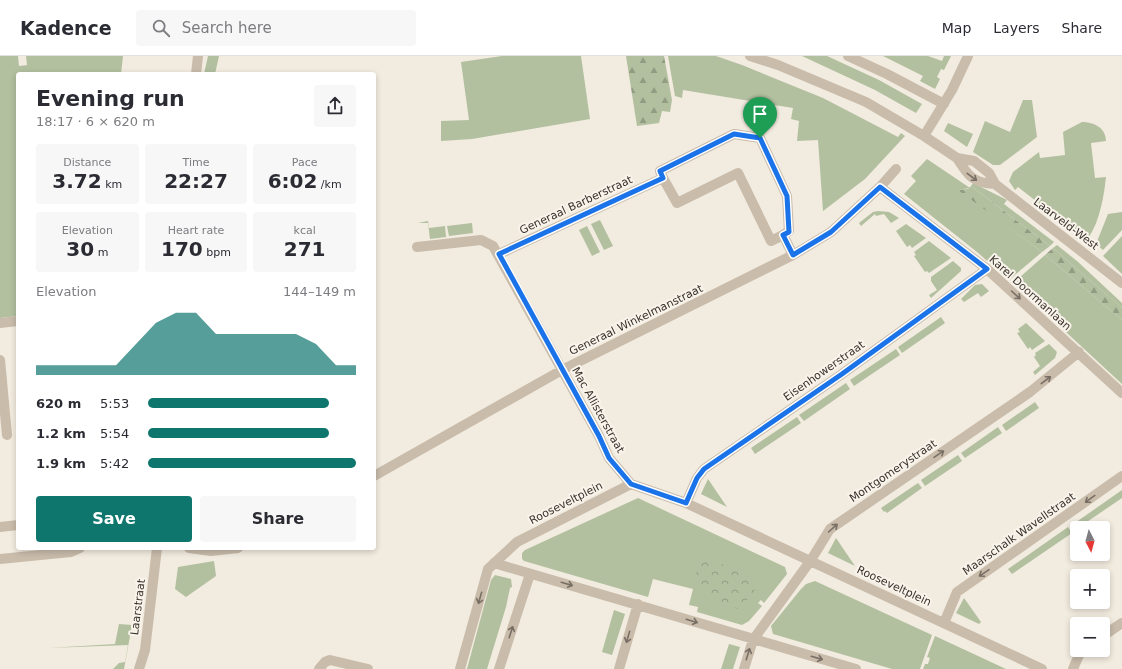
<!DOCTYPE html>
<meta charset="utf-8">
<style>
body{margin:0;font-family:"DejaVu Sans",sans-serif;background:#f7f7f7;color:#2b2b33;height:100vh;display:flex;flex-direction:column;font-size:15px;white-space:nowrap}
*{box-sizing:border-box;margin:0}
p{font-size:13px;color:#7c7c81}
.icon{flex:none;width:22px;height:22px;fill:none;stroke:currentColor;stroke-width:2;stroke-linecap:round;stroke-linejoin:round}
.map{position:relative;flex:1;overflow:hidden}
.side{position:absolute;left:16px;top:16px;width:360px;height:478px;display:flex;flex-direction:column;background:#fff;border-radius:4px;box-shadow:0 2px 6px #0003}
.side>*{flex:none}
.needle{width:26px;rotate:174deg}
.controls{position:absolute;left:1070px;top:465px;display:grid;gap:8px}
.controls a{display:grid;place-items:center;width:40px;height:40px;border-radius:4px;background:#fff;box-shadow:0 2px 6px #0003;font-size:20px}
.pin{position:absolute;display:grid;place-items:center;width:34px;height:34px;color:#fff;margin:-41px -17px;border-radius:50% 50% 50% 0;rotate:-45deg;box-shadow:0 0 4px #0007}
.pin .icon{rotate:45deg}
.round{display:grid;place-items:center;flex:none;width:42px;height:42px;border-radius:4px;background:#f7f7f7}
.summary{display:flex;align-items:center;justify-content:space-between;height:68px;padding:0 20px}
h1{font-size:22px;font-weight:600;line-height:30px}
.figures{display:grid;grid-template-columns:repeat(3,1fr);gap:6px;height:68px;padding:4px 20px}
.figures div{display:grid;align-content:center;border-radius:4px;background:#f7f7f7;text-align:center}
.figures b{font-size:20px;font-weight:600}
.figures small{font-size:11px;font-weight:400}
.figures p{font-size:11px}
.chart{height:112px;padding:8px 20px}
.chart p{display:flex;justify-content:space-between}
.chart svg{width:100%;height:72px;margin-top:4px;fill:#0f766e;opacity:.7}
.action{display:flex;gap:8px;margin-top:auto;padding:8px 20px}
.action a{flex:1;height:46px;border-radius:4px;background:#0f766e;color:#fff;font-size:16px;font-weight:600;line-height:46px;text-align:center}
.action a+a{background:#f7f7f7;color:#2b2b33}
ul{padding:0 20px;list-style:none;font-size:13px}
li{display:grid;grid-template-columns:64px 48px 1fr;align-items:center;height:30px}
li i{height:10px;border-radius:5px;background:#0f766e}
header{display:flex;align-items:center;gap:24px;box-sizing:border-box;height:56px;padding:0 20px;background:#fff;border-bottom:1px solid #e1e1e2}
header strong{font-size:19px}
nav{display:flex;gap:22px;margin-inline-start:auto;font-size:14px}
.search{width:280px;height:36px;background:#f7f7f7;display:flex;align-items:center;gap:10px;box-sizing:border-box;padding:0 14px;border-radius:4px;color:#7c7c81;font-size:15px}
.map>svg:first-child{display:block}
.grass{fill:#b2c09f}
.forest{fill:url(#forest-firs)}
.park{fill:url(#park-crowns)}
.lines{fill:none;stroke-linecap:round;stroke-linejoin:round}
.minor{stroke:#c9bcab;stroke-width:10}
.tertiary{stroke:#c9bcab;stroke-width:10}
.oneway{stroke:#796f64}
.route-casing{stroke:#fff;stroke-width:8}
.route{stroke:#1a73e8;stroke-width:5}
.labels{text-anchor:middle;dominant-baseline:central;stroke-width:4;stroke-linejoin:round;paint-order:stroke}
.street-label{font-size:11px;fill:#38302a;stroke:#f9f4eb}
</style>
<header>
<strong>Kadence</strong>
<div class="search"><svg class="icon" aria-label="search" viewBox="0 0 24 24"><circle cx="10" cy="10" r="6"/><path d="M15 15l6 6"/></svg>Search here</div>
<nav><a>Map</a><a>Layers</a><a>Share</a></nav>
</header>
<div class="map">
<svg width="1122" height="613" viewBox="0 0 1122 613">
<defs>
<pattern id="forest-firs" width="22" height="20" patternUnits="userSpaceOnUse"><rect width="22" height="20" fill="#b2c09f"/><path d="M5 1l3.5 6h-7zM16 11l3.5 6h-7z" fill="#929c82"/></pattern>
<pattern id="park-crowns" width="20" height="18" patternUnits="userSpaceOnUse"><rect width="20" height="18" fill="#b2c09f"/><path d="M2 6a3 3 0 1 1 6 0M12 15a3 3 0 1 1 6 0" fill="none" stroke="#929c82"/></pattern>
</defs>
<rect width="100%" height="100%" fill="#f2ebdf"/>
<path class="grass" d="M0,0H18L19,10L27,9L26,0H123L121,18H18V260L0,262Z
M208,0H219L215,18H204Z
M502,0H581L590,63L472,83L441,85V65L469,64L461,6Z
M668,0H716L742,9L823,42L898,81L901,77L905,80L865,123L823,155L818,84L797,85L799,65L791,63L793,52L683,34L682,42L675,40Z
M802,0H827L879,24L922,48L916,57L875,34Z
M883,0H928L942,5L944,0H951L944,14L941,13L937,21L940,23L935,33L920,25L923,20Z
M1023,44H1032L1037,81L1000,109H993L973,96L985,65L1010,76Z
M1082,66C1094,66 1106,72 1106,85L1091,87L1095,122L1106,121C1104,140 1100,164 1089,181L1080,184L1074,181L1077,177L1018,131L1015,134L1009,125L1013,116L1039,96L1040,102L1065,99L1063,76Z
M948,67L973,78L967,91L944,75Z
M927,103L970,132L959,134L1042,196L1009,224L977,196L904,138L916,125L911,120Z
M973,127L1007,144L1004,148L1054,186L1050,190L971,130Z
M878,155L889,156L899,162L891,167L884,158L876,160L875,158L861,170L859,167L873,156Z
M1122,156V174L1103,194L1096,188L1108,158Z
M600,164L613,190L604,194L591,168Z
M428,165L429,172L445,170L446,181L430,183L428,167H418Z
M472,167L473,177L449,180L447,170Z
M906,168L926,182L912,192L910,189L907,191L896,175Z
M587,170L600,196L592,200L579,174Z
M1122,180V218L1103,200Z
M929,185L951,202L929,217L927,215L925,216L914,200L916,199L914,196Z
M1057,189L1077,205L1122,247V252L1053,192Z
M1045,199L1122,264V328L1013,227Z
M953,205L961,212V215L931,242L929,239L937,234L931,225V221Z
M982,228L989,235L981,241L978,237L964,246L961,243L975,229Z
M941,261L945,267L902,297L898,291Z
M1026,267L1045,285L1032,294L1030,291L1028,293L1017,277L1020,276L1018,273Z
M1049,288L1057,296L1055,302L1035,319L1033,316L1040,310L1034,301L1036,299L1035,297Z
M896,293L900,299L854,330L850,324Z
M846,327L850,333L804,365L799,359Z
M1035,346L1039,352L1006,375L1002,369Z
M797,361L801,367L755,398L751,392Z
M998,371L1002,377L965,402L961,397Z
M958,399L962,405L925,430L921,424Z
M708,423L727,451L701,438Z
M918,427L922,432L887,457L885,455L884,456L881,452Z
M1122,434V442L1075,474L1072,469Z
M638,442L785,511L787,518L764,547L761,544L758,547L762,550L749,565L742,569L697,556L698,551L689,549L693,533L653,523L648,541L524,505L522,503V497L525,494Z
M1068,471L1072,477L1012,518L1008,513Z
M836,482L855,510L828,497Z
M214,505L216,520L186,541L175,533L178,511Z
M495,519L511,523L512,531L510,532L506,551L487,613H467L491,524Z
M815,525L932,579L920,613H892L773,578L771,570L801,533L806,528Z
M964,542L981,566L979,568L956,557Z
M614,554L625,558L612,599L602,596Z
M119,568L132,569L124,613H113L119,607L125,606L128,589L48,592L115,588Z
M935,580L1006,613H923L925,608H928L930,602L927,601Z
M729,588L740,591L733,613H721Z"/>
<path class="forest" d="M626,0H664L672,44L670,56L662,55L659,67L637,70Z
M971,130L1050,190L1042,196L958,134L968,133Z
M1053,192L1122,252V264L1045,199Z"/>
<path class="park" d="M701,500C724,508 738,514 756,532L740,554L692,532Z"/>
<g class="lines">
<path class="minor" d="M750,0L778,9L866,46L924,80L957,102L974,105L989,117L995,128L1122,227
M848,0L887,18L944,48
M924,80L952,34L968,0
M957,102C968,120 973,127 995,128
M663,122L660,115L734,78L760,82L787,140L789,175L783,179
M880,131L987,213L1122,337
M417,191L481,184L493,190L599,380L609,402L631,428
M499,198L663,122L677,147L738,117L771,185L783,179L793,199
M0,267L18,265
M0,304L7,379
M374,420L562,314L793,199L831,176L880,131L896,113
M686,447L697,422L704,413L842,318L987,213
M0,471L18,469
M189,492L211,495L238,492
M0,503L71,496L80,492
M494,507L856,613
M944,567L957,536L1122,420
M1103,580L1122,567
M319,613L325,606L330,604L368,613
M460,613L488,513L517,486L631,428L686,447L1042,613
M499,613L530,518
M619,613L638,548
M744,613L753,584L811,504L830,473L1030,336L1079,296
M1073,613L1079,599L1084,594"/>
<path class="tertiary" d="M196,18L198,0
M139,613L145,594L157,492"/>
</g>
<defs><path id="oneway-shaft" d="M-6 0H5M1.5-3L5.5 0L1.5 3" fill="none" stroke-width="1.6" stroke-linecap="round" stroke-linejoin="round"/></defs>
<g class="oneway">
<use href="#oneway-shaft" transform="translate(972 121) rotate(37)"/>
<use href="#oneway-shaft" transform="translate(1016 239) rotate(42)"/>
<use href="#oneway-shaft" transform="translate(1046 324) rotate(-37)"/>
<use href="#oneway-shaft" transform="translate(939 398) rotate(-34)"/>
<use href="#oneway-shaft" transform="translate(1090 443) rotate(144)"/>
<use href="#oneway-shaft" transform="translate(833 472) rotate(-42)"/>
<use href="#oneway-shaft" transform="translate(984 517) rotate(146)"/>
<use href="#oneway-shaft" transform="translate(567 528) rotate(16)"/>
<use href="#oneway-shaft" transform="translate(480 542) rotate(106)"/>
<use href="#oneway-shaft" transform="translate(692 565) rotate(17)"/>
<use href="#oneway-shaft" transform="translate(511 576) rotate(-72)"/>
<use href="#oneway-shaft" transform="translate(628 581) rotate(106)"/>
<use href="#oneway-shaft" transform="translate(748 598) rotate(-73)"/>
<use href="#oneway-shaft" transform="translate(817 602) rotate(16)"/>
</g>
<g class="lines">
<defs>
<path id="route" d="M734,78L760,82L787,140L789,176L783,179L793,199L831,176L880,131L987,213L842,318L704,413L697,422L686,447L631,428L609,402L599,380L499,198L663,122L660,115Z"/>
</defs>
<use href="#route" class="route-casing"/>
<use href="#route" class="route"/>
</g>
<g class="labels">
<g class="street-label">
<text transform="translate(576 149) rotate(-25)">Generaal Barberstraat</text>
<text transform="translate(1066 168) rotate(37)">Laarveld-West</text>
<text transform="translate(1030 237) rotate(42)">Karel Doormanlaan</text>
<text transform="translate(636 264) rotate(-26)">Generaal Winkelmanstraat</text>
<text transform="translate(824 315) rotate(-35)">Eisenhowerstraat</text>
<text transform="translate(598 354) rotate(61)">Mac Allisterstraat</text>
<text transform="translate(893 415) rotate(-34)">Montgomerystraat</text>
<text transform="translate(566 447) rotate(-27)">Rooseveltplein</text>
<text transform="translate(1019 478) rotate(-35)">Maarschalk Wavellstraat</text>
<text transform="translate(894 530) rotate(25)">Rooseveltplein</text>
<text transform="translate(138 551) rotate(-83)">Laarstraat</text>
</g>
</g>
</svg>
<div class="controls">
<a><svg class="needle" viewBox="-14 -14 28 28"><path d="M0-13l5 13h-10z" fill="#e53935"/><path d="M0 13l5-13h-10z" fill="#7c7c81"/></svg></a>
<a>+</a>
<a>−</a>
</div>
<div class="pin" style="left:760px;top:82px;background:#1e9e55"><svg class="icon" aria-label="arrive" viewBox="0 0 24 24"><path d="M6 21V4h12l-3 4 3 4H6"/></svg></div>
<section class="side">
<div class="summary"><div><h1>Evening run</h1><p>18:17 · 6 × 620 m</p></div><a class="round"><svg class="icon" aria-label="share" viewBox="0 0 24 24"><path d="M12 15V3M7 8l5-5 5 5M5 13v7h14v-7"/></svg></a></div>
<div class="figures">
<div><p>Distance</p><b>3.72<small> km</small></b></div>
<div><p>Time</p><b>22:27</b></div>
<div><p>Pace</p><b>6:02<small> /km</small></b></div>
</div>
<div class="figures">
<div><p>Elevation</p><b>30<small> m</small></b></div>
<div><p>Heart rate</p><b>170<small> bpm</small></b></div>
<div><p>kcal</p><b>271</b></div>
</div>
<div class="chart"><p><span>Elevation</span>144–149 m</p>
<svg viewBox="0 0 160 44" preserveAspectRatio="none"><path d="M0 44V38L10 38L20 38L30 38L40 38L50 25L60 12L70 6L80 6L90 19L100 19L110 19L120 19L130 19L140 25L150 38L160 38V44z"/></svg>
</div>
<ul>
<li><b>620 m</b>5:53<i style="width:87%"></i></li>
<li><b>1.2 km</b>5:54<i style="width:87%"></i></li>
<li><b>1.9 km</b>5:42<i style="width:100%"></i></li>
</ul>
<div class="action"><a>Save</a><a>Share</a></div>
</section>
</div>
